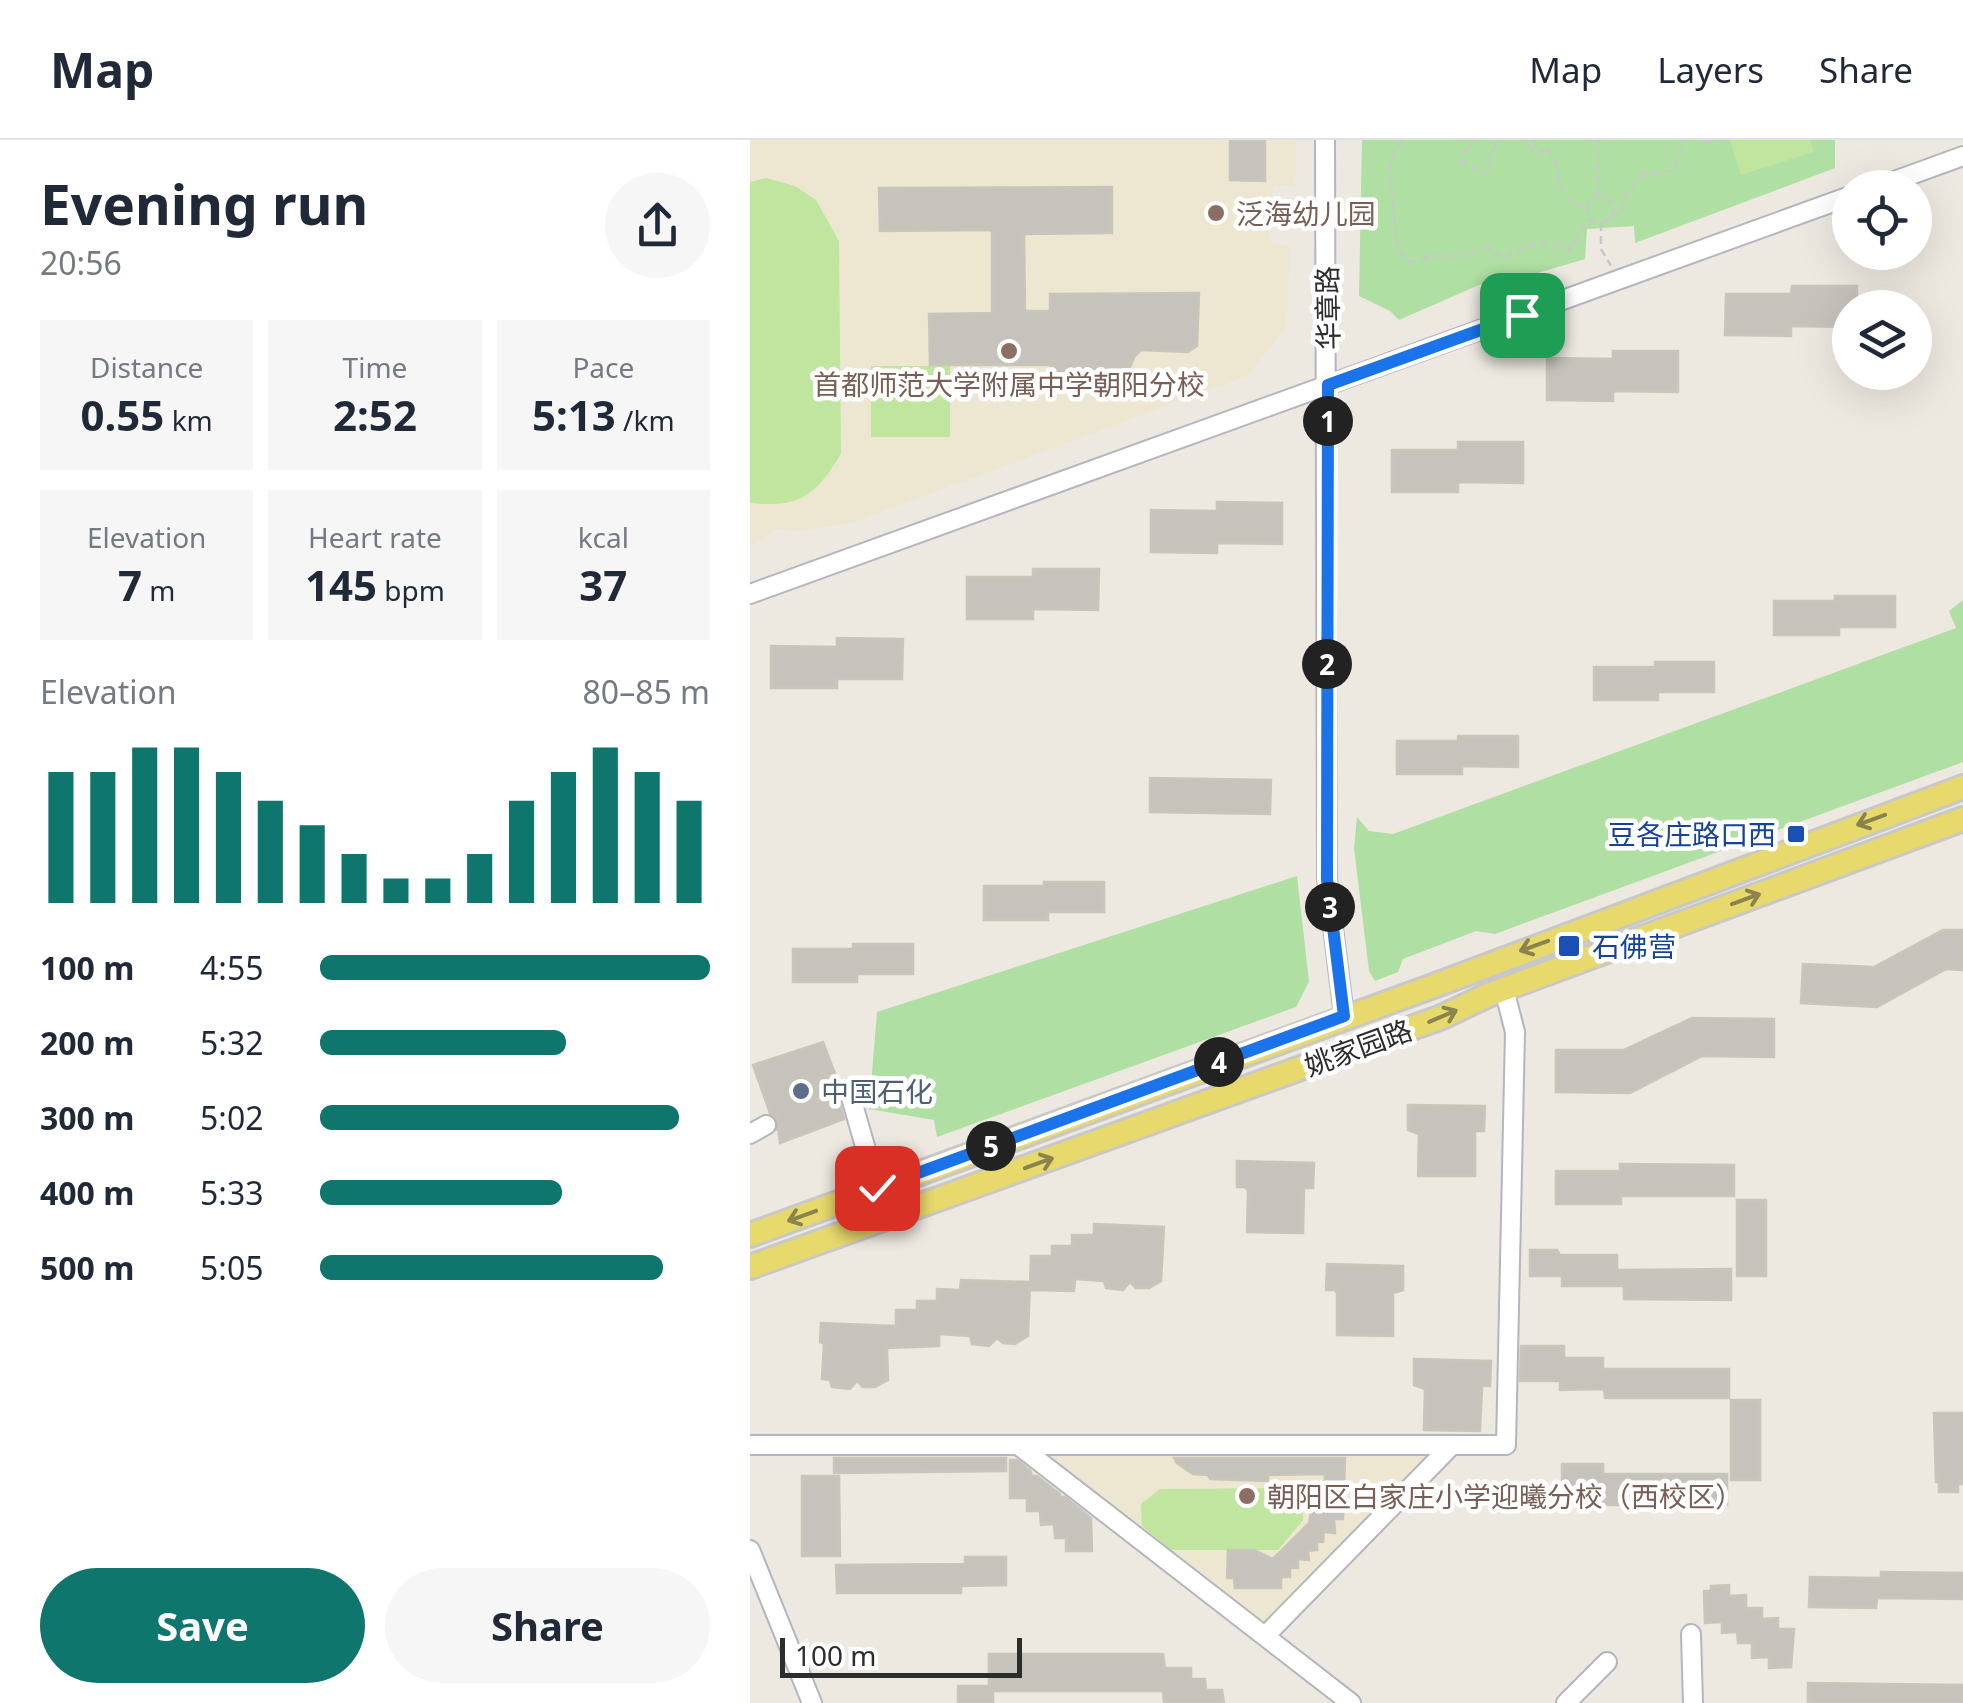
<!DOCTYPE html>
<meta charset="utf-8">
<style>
body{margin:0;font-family:"Noto Sans","Noto Sans SC",sans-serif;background:#f6f6f7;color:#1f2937;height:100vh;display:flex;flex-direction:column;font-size:38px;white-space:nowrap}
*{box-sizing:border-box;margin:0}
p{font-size:32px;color:#747a83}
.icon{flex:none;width:55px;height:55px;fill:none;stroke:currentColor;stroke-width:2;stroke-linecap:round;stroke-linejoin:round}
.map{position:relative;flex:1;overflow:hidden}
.panel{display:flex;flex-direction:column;background:#fff;width:750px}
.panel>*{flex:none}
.buttons{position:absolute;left:1082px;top:30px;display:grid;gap:20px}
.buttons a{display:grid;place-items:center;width:100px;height:100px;border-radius:50%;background:#fff;box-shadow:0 10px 40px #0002;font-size:50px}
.scale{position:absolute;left:30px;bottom:25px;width:242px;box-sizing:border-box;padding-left:10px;border:5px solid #2d2d2d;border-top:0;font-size:28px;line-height:35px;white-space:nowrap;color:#2d2d2d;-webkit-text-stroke:8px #fff;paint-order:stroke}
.pin{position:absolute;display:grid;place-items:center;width:85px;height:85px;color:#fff;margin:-42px;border-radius:20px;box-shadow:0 5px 15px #0006}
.km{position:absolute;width:50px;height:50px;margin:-25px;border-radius:50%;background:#222;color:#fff;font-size:28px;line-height:50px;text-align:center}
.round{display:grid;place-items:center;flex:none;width:105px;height:105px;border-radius:52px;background:#f6f6f7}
.summary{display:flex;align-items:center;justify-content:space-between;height:170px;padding:0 40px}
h1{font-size:55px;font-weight:700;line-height:75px}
.stats{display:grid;grid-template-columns:repeat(3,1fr);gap:15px;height:170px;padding:10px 40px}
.stats div{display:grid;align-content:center;border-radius:0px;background:#f6f6f7;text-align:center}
.stats b{font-size:42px;font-weight:700}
.stats small{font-size:28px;font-weight:400}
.stats p{font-size:28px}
.chart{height:280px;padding:20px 40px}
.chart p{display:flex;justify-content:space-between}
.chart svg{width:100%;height:180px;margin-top:10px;stroke:#0f766e;stroke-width:6}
.action{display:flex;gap:20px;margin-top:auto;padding:20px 40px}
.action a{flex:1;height:115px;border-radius:60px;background:#0f766e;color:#fff;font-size:40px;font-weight:700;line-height:115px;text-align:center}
.action a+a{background:#f6f6f7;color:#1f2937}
ul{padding:0 40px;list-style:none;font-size:32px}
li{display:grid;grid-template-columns:160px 120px 1fr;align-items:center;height:75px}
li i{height:25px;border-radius:12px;background:#0f766e}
header{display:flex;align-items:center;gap:60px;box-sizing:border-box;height:140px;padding:0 50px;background:#fff;border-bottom:2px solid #e0e1e3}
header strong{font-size:48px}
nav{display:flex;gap:55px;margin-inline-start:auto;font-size:35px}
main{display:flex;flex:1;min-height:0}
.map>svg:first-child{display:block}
.education{fill:#ede7d2}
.green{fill:#afdfa2}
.pitch{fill:#bfe59e}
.building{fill:#c6c3bc;stroke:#c9c5ba;stroke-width:2.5}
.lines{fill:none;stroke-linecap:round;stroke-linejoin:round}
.minor-tunnel{stroke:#c7c3bd;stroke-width:18;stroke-dasharray:18 9;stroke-linecap:butt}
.minor-casing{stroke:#b4b5bf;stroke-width:22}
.major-casing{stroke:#c8c8c8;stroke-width:28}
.path{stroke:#c8c8c8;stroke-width:2.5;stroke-dasharray:8 5;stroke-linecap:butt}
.minor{stroke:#fff;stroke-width:18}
.major{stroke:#e7d96c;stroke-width:22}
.oneway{stroke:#8a834c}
.route-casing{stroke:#fff;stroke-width:20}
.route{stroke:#1a73e8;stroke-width:12}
.education-dot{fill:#8d6e63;stroke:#fff;stroke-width:4}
.transit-dot{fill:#1a4fb4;stroke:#fff;stroke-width:4}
.service-dot{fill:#5c6f8a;stroke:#fff;stroke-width:4}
.labels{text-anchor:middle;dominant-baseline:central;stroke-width:9;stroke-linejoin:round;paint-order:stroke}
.education-label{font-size:28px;fill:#785e54;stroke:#fff;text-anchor:start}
.street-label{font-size:28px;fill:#2d2d2d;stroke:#fff}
.transit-label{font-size:28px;fill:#164399;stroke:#fff;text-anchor:end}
.service-label{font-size:28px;fill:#4e5e75;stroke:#fff;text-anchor:start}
</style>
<header>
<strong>Map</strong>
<nav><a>Map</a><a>Layers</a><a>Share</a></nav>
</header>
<main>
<section class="panel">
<div class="summary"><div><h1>Evening run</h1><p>20:56</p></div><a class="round"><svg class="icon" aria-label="share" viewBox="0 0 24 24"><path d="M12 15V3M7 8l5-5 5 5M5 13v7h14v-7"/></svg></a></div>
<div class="stats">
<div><p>Distance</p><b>0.55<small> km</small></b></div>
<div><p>Time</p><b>2:52</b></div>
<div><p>Pace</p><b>5:13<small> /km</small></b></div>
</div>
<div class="stats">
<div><p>Elevation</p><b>7<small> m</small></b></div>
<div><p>Heart rate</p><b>145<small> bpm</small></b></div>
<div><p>kcal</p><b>37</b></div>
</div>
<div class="chart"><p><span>Elevation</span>80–85 m</p>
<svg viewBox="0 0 160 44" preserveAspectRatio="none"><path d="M5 44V12M15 44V12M25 44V6M35 44V6M45 44V12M55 44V19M65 44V25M75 44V32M85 44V38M95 44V38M105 44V32M115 44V19M125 44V12M135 44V6M145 44V12M155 44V19"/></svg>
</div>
<ul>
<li><b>100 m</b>4:55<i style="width:100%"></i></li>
<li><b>200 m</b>5:32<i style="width:63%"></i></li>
<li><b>300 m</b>5:02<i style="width:92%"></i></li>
<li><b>400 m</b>5:33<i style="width:62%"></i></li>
<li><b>500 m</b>5:05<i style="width:88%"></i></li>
</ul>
<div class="action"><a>Save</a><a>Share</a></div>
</section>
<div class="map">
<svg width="1213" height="1563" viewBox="0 0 1213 1563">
<rect width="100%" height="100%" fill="#ede9e1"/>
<path class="education" d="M0,0H547L545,46L523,45L521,104L540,106L537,187L497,236L102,383L50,391L27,389L0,407Z
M284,1301L692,1307L523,1480L512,1481L407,1405Z"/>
<path class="green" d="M612,0H1085V28L885,103L884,86L837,89L835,119L771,138L729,145L649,180L640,171L609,156Z
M1213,460V622L745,794L726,791L653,819L648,832L625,841L619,831L604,708L607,677L619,691L643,694L1206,488L1199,471Z
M547,736L559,842L546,867L187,997L184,980L119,969L127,872Z"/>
<path class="pitch" d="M980,0H1060L1064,12L991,35Z
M16,38L45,46L66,60L89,101L91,314C65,356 51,368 0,363V42Z
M121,226H200V297H121Z
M552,1348L553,1380L528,1410H421L392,1386L391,1364L410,1349Z"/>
<path class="building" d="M480,0H515V41L480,40Z
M362,47V93L274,94L275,171H300V154L449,153L447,206L438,212L391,210L384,217L377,235L366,243L300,242V225H180L179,174L242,173V90L130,91L129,48Z
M1042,146H1107V168H1100V187L1041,186V196L975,195L976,154H1041Z
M863,211H928V252L863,251V261L797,260V218L863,219Z
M708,302H773V343L708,342V352H642V310H708Z
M467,362L532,363V404L467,403V413L401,412V370L467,371Z
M283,429H349L348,470L283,469V479H217V437H283Z
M1085,456H1145V487H1089V495H1024V461H1085Z
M87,498L153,499L152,539H87V548H21V506L87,507Z
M905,522H964V552H908V560H844V527H905Z
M708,596H768V627L712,626V634H647V601H708Z
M400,638L521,640L520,674L400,672Z
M294,742H354V772H298V780H234V746H294Z
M1193,790H1213V830L1196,829L1127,867L1051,863L1053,824L1124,827Z
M103,804H163V834H107V842H43V809H103Z
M942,878L1024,879V917L952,916L880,953L806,952V910H874Z
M73,902L90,947L88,957L94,979L30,1003L27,980L20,973L3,925Z
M658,965L735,966L734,991H725V1036H668L669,994L658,990Z
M487,1021L564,1023L563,1048H554L553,1093L497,1092L498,1051L495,1047H487Z
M870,1024L984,1025V1056H871V1064H806V1031H870Z
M987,1060H1016V1136H987Z
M344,1084L414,1087L411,1141L399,1148H386L380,1142L373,1150L356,1148L354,1141L325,1139L324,1151L280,1150L281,1116H302V1106H322V1095H344Z
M780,1110H807L810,1115H867V1130L981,1129V1160L874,1159V1146H812V1136H780Z
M577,1124L653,1126V1150L643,1153V1196L587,1195V1153L585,1150H576Z
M211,1140L280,1142L278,1196L265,1204L253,1203L247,1198L239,1206L222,1204L220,1196L189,1194V1206L137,1208L138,1240L125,1247H113L107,1241L100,1249L82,1247L80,1240L72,1239L74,1204L70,1202L71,1183L146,1186V1170H167V1161H187V1149L210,1150Z
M771,1206H814V1218H853V1229H979V1258H855L854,1249L810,1250V1241H770Z
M664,1219L741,1221L740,1246H732L730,1291L674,1290L675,1249L664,1245Z
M981,1260H1010V1340H981Z
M1184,1273H1213V1344H1208V1352H1189V1342H1186Z
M84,1318H256V1331L84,1333Z
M424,1318H595L593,1379H584L585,1393L574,1392L573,1402H567V1410L558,1411L559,1420L548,1419V1428H540V1437H531V1448H485L484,1438H477L478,1410H504L523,1419L559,1383L562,1368L574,1365L575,1334L518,1335V1341L460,1339L458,1335L443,1334L427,1323Z
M260,1320H267L280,1330L282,1336H287L310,1354V1357H315L341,1378L342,1411H316V1398H305L304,1384L291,1385L290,1371H277V1358H260Z
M812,1324H853V1334H977V1365H853V1356H812Z
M52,1336H89L90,1416H52Z
M215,1417H256V1445L211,1446V1453H87L86,1425L215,1424Z
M1131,1432L1213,1433V1459L1127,1458L1126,1468L1059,1467L1060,1437L1131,1438Z
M979,1445V1456L996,1455V1468H1012V1479L1028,1478V1489H1044L1041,1527L1019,1528V1517L1002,1518V1503H988L987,1492L972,1493V1482L955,1483L954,1451H961V1446Z
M239,1514H413L415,1528H441V1539H455L456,1550H472L474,1563H414L413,1551H243V1563H208V1546H239Z
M1058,1543L1213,1545V1563H1058Z"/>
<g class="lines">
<path class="minor-tunnel" d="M16,985L100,954"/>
<defs>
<path id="minor" d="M575,0L577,739L594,876
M1125,48L1213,16
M0,454L1100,56
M100,954L127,1048
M0,994L16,985
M0,1305H756L765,892L754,849
M268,1305L601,1563
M0,1410L62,1563
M941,1494L943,1563
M515,1496L702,1305
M816,1563L857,1522"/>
<path id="major" d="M0,1095L686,845L1213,647
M0,1127L692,877L738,855L1213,679"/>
</defs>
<use href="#minor" class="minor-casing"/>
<use href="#major" class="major-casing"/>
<path class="path" d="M652,0L639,23L647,105L658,123L680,116H711L738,107L753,119C781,102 790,97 820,110L839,78
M722,0L721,9L712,12L711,20L733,34L738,31L739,15L751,0
M783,0L786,9H780L787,15L796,7C819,35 795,52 837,69
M954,0L955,3L969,0
M848,56V0
M837 70a13 13 0 1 1 26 0a13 13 0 1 1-26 0Z
M861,77L870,75L877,51L894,34L920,31L926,27L933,0
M851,83V109L861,126"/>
<use href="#minor" class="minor"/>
<use href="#major" class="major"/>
</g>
<defs><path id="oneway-shaft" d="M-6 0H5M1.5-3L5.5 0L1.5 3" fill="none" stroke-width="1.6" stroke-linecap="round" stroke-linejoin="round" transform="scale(2.5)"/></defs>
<g class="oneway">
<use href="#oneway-shaft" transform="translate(1121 680) rotate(160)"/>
<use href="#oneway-shaft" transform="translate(996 759) rotate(-20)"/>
<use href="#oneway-shaft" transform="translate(784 806) rotate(160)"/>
<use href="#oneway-shaft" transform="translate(693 876) rotate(-23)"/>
<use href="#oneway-shaft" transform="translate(289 1023) rotate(-20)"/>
<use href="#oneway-shaft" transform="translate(52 1076) rotate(160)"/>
</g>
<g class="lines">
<defs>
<path id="route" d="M127,1048L594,876L577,739L578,245L772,175"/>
</defs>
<use href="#route" class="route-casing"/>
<use href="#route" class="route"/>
</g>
<g class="education-dot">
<circle cx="466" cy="73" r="10"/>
<circle cx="259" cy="211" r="10"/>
<circle cx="497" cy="1356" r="10"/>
</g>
<g class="transit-dot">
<rect x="1036" y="684" width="20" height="20" rx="5"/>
<rect x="807" y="794" width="24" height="24" rx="5"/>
</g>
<circle class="service-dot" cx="51" cy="951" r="10"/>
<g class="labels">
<g class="education-label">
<text x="486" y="73">泛海幼儿园</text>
<text x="259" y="244" text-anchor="middle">首都师范大学附属中学朝阳分校</text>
<text x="517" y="1356">朝阳区白家庄小学迎曦分校（西校区）</text>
</g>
<g class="street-label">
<text transform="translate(577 168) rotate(-91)">华章路</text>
<text transform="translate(608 907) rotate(-20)">姚家园路</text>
</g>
<g class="transit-label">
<text x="1026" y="694">豆各庄路口西</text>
<text x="842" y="806" text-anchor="start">石佛营</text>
</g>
<g class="service-label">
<text x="71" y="951">中国石化</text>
</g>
</g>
</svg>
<div class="buttons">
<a><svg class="icon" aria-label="locate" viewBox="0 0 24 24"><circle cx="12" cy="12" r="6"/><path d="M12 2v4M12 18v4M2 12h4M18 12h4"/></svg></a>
<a><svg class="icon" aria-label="layers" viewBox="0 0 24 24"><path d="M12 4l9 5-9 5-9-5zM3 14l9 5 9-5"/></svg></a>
</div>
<div class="scale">100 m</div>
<div class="pin" style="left:772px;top:175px;background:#1e9e55"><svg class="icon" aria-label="arrive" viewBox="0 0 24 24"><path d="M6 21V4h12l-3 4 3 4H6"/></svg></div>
<div class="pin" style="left:127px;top:1048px;background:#d93025"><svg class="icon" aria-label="check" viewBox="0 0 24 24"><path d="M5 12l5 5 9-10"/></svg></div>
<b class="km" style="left:578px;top:281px">1</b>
<b class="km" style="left:577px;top:524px">2</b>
<b class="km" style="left:580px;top:767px">3</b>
<b class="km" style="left:469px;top:922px">4</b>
<b class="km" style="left:241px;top:1006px">5</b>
</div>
</main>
